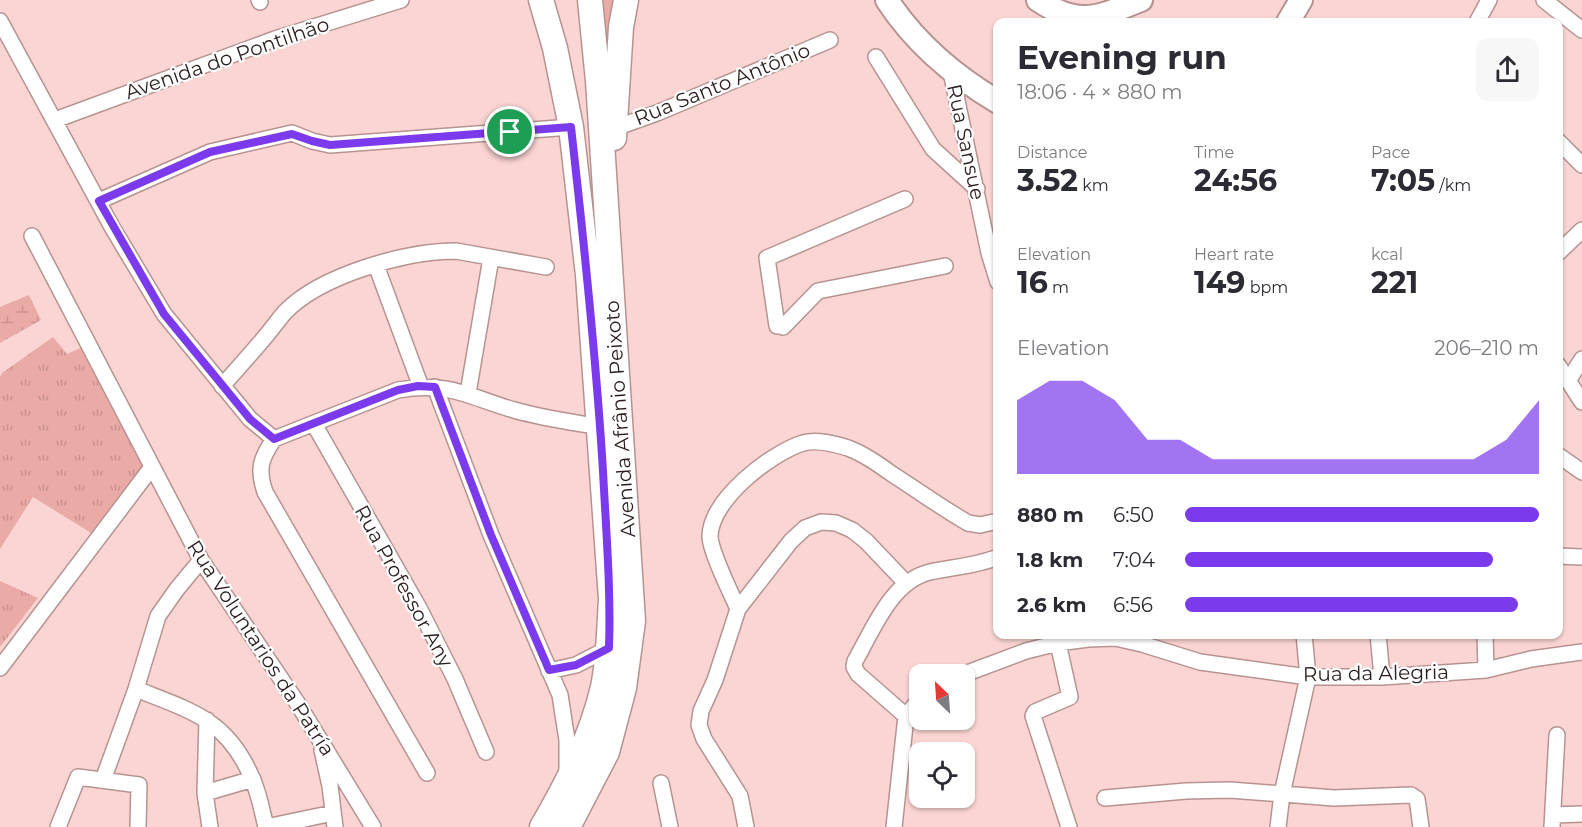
<!DOCTYPE html>
<meta charset="utf-8">
<style>
body{margin:0;font-family:Montserrat,sans-serif;background:#f7f7f7;color:#2b2b33;height:100vh;display:flex;flex-direction:column;font-size:22px;white-space:nowrap}
*{box-sizing:border-box;margin:0}
p{font-size:20px;color:#7c7c81}
.icon{flex:none;width:33px;height:33px;fill:none;stroke:currentColor;stroke-width:2;stroke-linecap:round;stroke-linejoin:round}
.map{position:relative;flex:1;overflow:hidden}
.panel{position:absolute;left:993px;top:18px;width:570px;height:621px;display:flex;flex-direction:column;background:#fff;border-radius:12px;box-shadow:0 2px 4px #0004}
.panel>*{flex:none}
.needle{width:39px;rotate:335deg}
.controls{position:absolute;left:909px;top:664px;display:grid;gap:12px}
.controls a{display:grid;place-items:center;width:66px;height:66px;border-radius:12px;background:#fff;box-shadow:0 2px 4px #0004;font-size:30px}
.pin{position:absolute;display:grid;place-items:center;width:51px;height:51px;color:#fff;margin:-26px;border:3px solid #fff;border-radius:50%;box-shadow:0 2px 6px #0007}
.round{display:grid;place-items:center;flex:none;width:63px;height:63px;border-radius:12px;background:#f7f7f7}
.overview{display:flex;align-items:center;justify-content:space-between;height:102px;padding:0 24px}
h1{font-size:33px;font-weight:700;line-height:45px}
.figures{display:grid;grid-template-columns:repeat(3,1fr);gap:9px;height:102px;padding:6px 24px}
.figures div{display:grid;align-content:center}
.figures b{font-size:30px;font-weight:700}
.figures small{font-size:16px;font-weight:400}
.figures p{font-size:16px}
.chart{height:168px;padding:12px 24px}
.chart p{display:flex;justify-content:space-between}
.chart svg{width:100%;height:108px;margin-top:6px;fill:#7c3aed;opacity:.7}
ul{padding:0 24px;list-style:none;font-size:20px}
li{display:grid;grid-template-columns:96px 72px 1fr;align-items:center;height:45px}
li i{height:15px;border-radius:8px;background:#7c3aed}
.map>svg:first-child{display:block}
.grass{fill:url(#grass-tufts)}
.wetland{fill:url(#wetland-marsh)}
.lines{fill:none;stroke-linecap:round;stroke-linejoin:round}
.street-casing{stroke:#b69391;stroke-width:18}
.secondary-casing{stroke:#b69391;stroke-width:26}
.primary-casing{stroke:#b69391;stroke-width:27}
.street{stroke:#fff;stroke-width:15}
.secondary{stroke:#fff;stroke-width:22}
.primary{stroke:#fff;stroke-width:24}
.route-casing{stroke:#fff;stroke-width:12}
.route{stroke:#7c3aed;stroke-width:8}
.labels{text-anchor:middle;dominant-baseline:central;stroke-width:4.5;stroke-linejoin:round;paint-order:stroke}
.street-label{font-size:20px;fill:#2b1d1d;stroke:#fff}
</style>
<div class="map">
<svg width="1582" height="827" viewBox="0 0 1582 827">
<defs>
<pattern id="grass-tufts" width="24" height="20" patternUnits="userSpaceOnUse" patternTransform="scale(1.5)"><rect width="24" height="20" fill="#eaaaa6"/><path d="M3 7l-1-3M5 7V3M7 7l1-3M15 17l-1-3M17 17v-4M19 17l1-3" fill="none" stroke="#c9928e"/></pattern>
<pattern id="wetland-marsh" width="20" height="14" patternUnits="userSpaceOnUse" patternTransform="scale(1.5)"><rect width="20" height="14" fill="#eaaaa6"/><path d="M1 5h8M5 5V1M11 12h8M15 12V8" fill="none" stroke="#c9928e"/></pattern>
</defs>
<rect width="100%" height="100%" fill="#fbd5d3"/>
<path class="grass" d="M603,0H617L609,72Z
M53,337L67,354L83,347L146,462L96,536L33,497L0,549V377L2,373Z
M0,581L38,598L0,647Z"/>
<path class="wetland" d="M29,295L41,320L0,343V307Z"/>
<g class="lines">
<defs>
<path id="street" d="M259,0L260,2
M1544,0L1582,30
M0,21L112,227L164,314L250,419L274,439
M1477,22L1489,0
M876,57L933,149L977,189
M951,72L989,253L998,282
M55,120L275,39L401,0
M615,128L657,113L830,40
M1558,141L1582,165
M99,201L210,152L292,133L312,141L330,145L571,127
M32,236L201,560L298,704L373,827
M1558,253L1582,230
M376,265L421,387
M777,326L767,258L905,199
M783,327L818,291L945,266
M1558,365L1582,402
M1568,381L1582,359
M222,386C236,370 251,354 265,337C272,329 278,320 285,312C321,275 406,251 456,251L546,267
M435,387L491,535L560,695L567,740V772
M468,393L491,258
M314,424L419,608L455,679L486,752
M1558,455L1582,472
M1558,556L1582,557
M738,609C731,593 710,551 710,536C711,499 771,453 803,443C817,439 835,444 848,448C864,454 878,464 892,474C917,490 942,508 968,523L980,525L998,521
M1378,634L1382,677
M1485,634L1486,670
M1058,643L1070,697L1035,712L1033,716L1069,827
M0,668L152,467
M549,671L576,665L609,648
M962,675L1026,651L1058,643L1088,639L1115,638L1142,644L1200,662L1308,677H1382L1486,670L1531,659L1582,652
M136,689C191,711 227,719 252,778C259,793 262,811 266,827
M906,716L858,674L854,667L855,661C873,630 891,581 930,572C953,567 976,566 998,557
M906,716L920,699
M207,720L205,793L210,827
M322,750L330,786L335,827
M427,773L265,492C257,469 261,458 274,439L398,390C448,381 469,397 514,410C542,418 571,422 600,427
M103,780L136,689L158,616L177,589L201,560
M661,783L670,827
M205,793L253,779
M1105,798L1186,791L1230,790L1334,798L1411,795L1417,799L1421,827
M1553,815L1582,814
M58,827L78,777L139,785L138,827
M266,827L333,813
M746,827L740,796L704,739L699,725L701,711L715,680L738,609L791,541L805,528L821,522L836,523L852,530L866,541L906,583
M894,827L906,716
M1278,827L1282,794L1308,677L1304,634
M1552,827L1557,735"/>
<path id="secondary" d="M887,0C915,43 954,76 998,102
M1038,0C1080,28 1098,17 1141,0
M1288,22L1301,0"/>
<path id="primary" d="M541,0L555,48L571,127L588,275L611,599C609,629 609,658 603,687C591,738 568,782 542,827
M614,138L621,27L626,0
M568,827L607,752L624,688L633,621L598,81L590,0"/>
</defs>
<use href="#street" class="street-casing"/>
<use href="#secondary" class="secondary-casing"/>
<use href="#primary" class="primary-casing"/>
<use href="#street" class="street"/>
<use href="#secondary" class="secondary"/>
<use href="#primary" class="primary"/>
</g>
<g class="lines">
<defs>
<path id="route" d="M571,127C584,242 596,356 603,471C606,530 611,589 609,648L576,665L549,670L491,535L435,387L418,386L398,390L274,439L250,419L164,314L99,201L210,152L292,134L312,141L330,145Z"/>
</defs>
<use href="#route" class="route-casing"/>
<use href="#route" class="route"/>
</g>
<g class="labels">
<g class="street-label">
<text transform="translate(227 58) rotate(-19)">Avenida do Pontilhão</text>
<text transform="translate(722 84) rotate(-22)">Rua Santo Antônio</text>
<text transform="translate(966 142) rotate(78)">Rua Sansue</text>
<text transform="translate(620 419) rotate(-94)">Avenida Afrânio Peixoto</text>
<text transform="translate(404 586) rotate(61)">Rua Professor Any</text>
<text transform="translate(261 648) rotate(57)">Rua Voluntarios da Patría</text>
<text transform="translate(1376 673) rotate(-1)">Rua da Alegria</text>
</g>
</g>
</svg>
<div class="controls">
<a><svg class="needle" viewBox="-14 -14 28 28"><path d="M0-13l5 13h-10z" fill="#e53935"/><path d="M0 13l5-13h-10z" fill="#7c7c81"/></svg></a>
<a><svg class="icon" aria-label="locate" viewBox="0 0 24 24"><circle cx="12" cy="12" r="6"/><path d="M12 2v4M12 18v4M2 12h4M18 12h4"/></svg></a>
</div>
<div class="pin" style="left:510px;top:132px;background:#1e9e55"><svg class="icon" aria-label="arrive" viewBox="0 0 24 24"><path d="M6 21V4h12l-3 4 3 4H6"/></svg></div>
<section class="panel">
<div class="overview"><div><h1>Evening run</h1><p>18:06 · 4 × 880 m</p></div><a class="round"><svg class="icon" aria-label="share" viewBox="0 0 24 24"><path d="M12 15V3M7 8l5-5 5 5M5 13v7h14v-7"/></svg></a></div>
<div class="figures">
<div><p>Distance</p><b>3.52<small> km</small></b></div>
<div><p>Time</p><b>24:56</b></div>
<div><p>Pace</p><b>7:05<small> /km</small></b></div>
</div>
<div class="figures">
<div><p>Elevation</p><b>16<small> m</small></b></div>
<div><p>Heart rate</p><b>149<small> bpm</small></b></div>
<div><p>kcal</p><b>221</b></div>
</div>
<div class="chart"><p><span>Elevation</span>206–210 m</p>
<svg viewBox="0 0 160 44" preserveAspectRatio="none"><path d="M0 44V14L10 6L20 6L30 14L40 30L50 30L60 38L70 38L80 38L90 38L100 38L110 38L120 38L130 38L140 38L150 30L160 14V44z"/></svg>
</div>
<ul>
<li><b>880 m</b>6:50<i style="width:100%"></i></li>
<li><b>1.8 km</b>7:04<i style="width:87%"></i></li>
<li><b>2.6 km</b>6:56<i style="width:94%"></i></li>
</ul>
</section>
</div>
